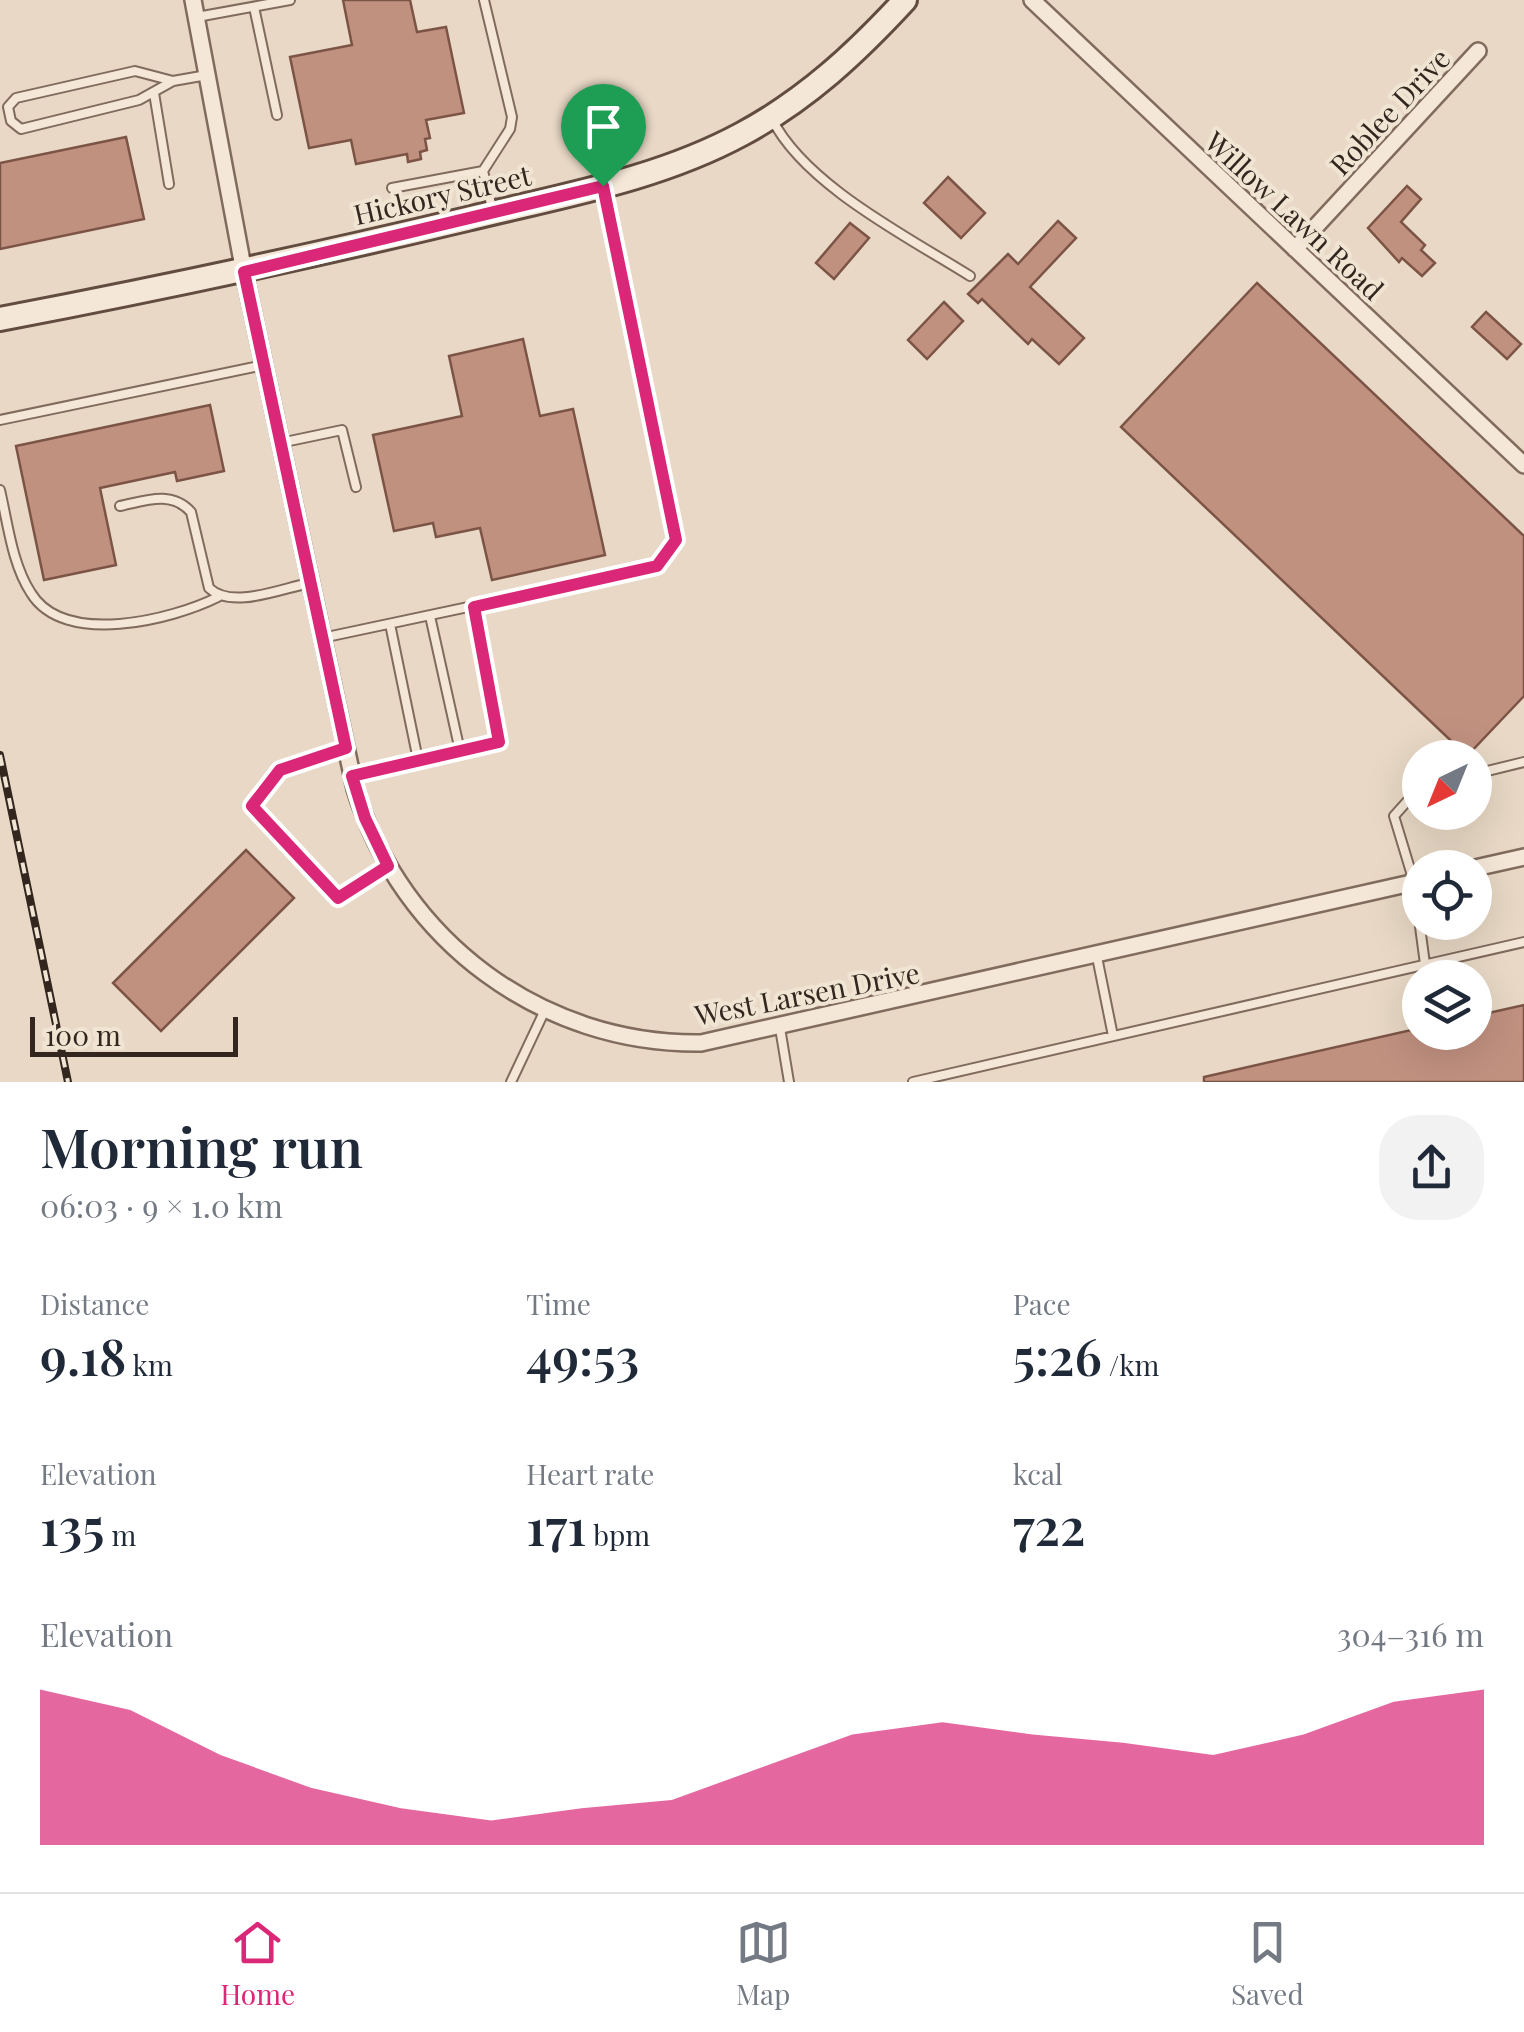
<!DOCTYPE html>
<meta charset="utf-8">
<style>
body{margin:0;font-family:"Playfair Display",serif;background:#f2f2f3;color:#1f2937;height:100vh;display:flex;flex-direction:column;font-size:38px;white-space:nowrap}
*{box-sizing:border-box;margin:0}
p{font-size:32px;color:#747a83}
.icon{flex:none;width:55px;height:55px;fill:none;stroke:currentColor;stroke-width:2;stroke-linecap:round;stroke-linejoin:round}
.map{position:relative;height:1082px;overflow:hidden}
.panel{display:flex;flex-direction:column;background:#fff;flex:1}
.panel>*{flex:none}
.needle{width:65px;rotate:223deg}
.fabs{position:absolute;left:1402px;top:740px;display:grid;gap:20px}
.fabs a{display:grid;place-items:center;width:90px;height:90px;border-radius:50%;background:#fff;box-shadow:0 10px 40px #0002;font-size:50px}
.scale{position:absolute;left:30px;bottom:25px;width:208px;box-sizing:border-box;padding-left:10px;border:5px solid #32261f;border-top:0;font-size:28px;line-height:35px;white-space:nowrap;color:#32261f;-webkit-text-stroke:8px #f0e4d3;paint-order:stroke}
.pin{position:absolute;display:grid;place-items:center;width:85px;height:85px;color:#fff;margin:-102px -42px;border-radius:50% 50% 50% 0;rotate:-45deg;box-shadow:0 0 10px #0007}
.pin .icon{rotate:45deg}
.round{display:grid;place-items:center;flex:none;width:105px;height:105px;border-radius:40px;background:#f2f2f3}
.headline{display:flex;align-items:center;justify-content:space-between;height:170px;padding:0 40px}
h1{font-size:55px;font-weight:600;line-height:75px}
.metrics{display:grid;grid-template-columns:repeat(3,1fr);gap:15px;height:170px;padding:10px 40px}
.metrics div{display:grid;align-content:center}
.metrics b{font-size:50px;font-weight:600}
.metrics small{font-size:28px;font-weight:400}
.metrics p{font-size:28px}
.chart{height:280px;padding:20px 40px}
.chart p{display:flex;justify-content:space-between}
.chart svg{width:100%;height:180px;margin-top:10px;fill:#db2777;opacity:.7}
.dock{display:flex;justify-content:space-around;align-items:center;height:140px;border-top:2px solid #e0e1e3;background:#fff;font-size:28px;color:#747a83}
.dock a{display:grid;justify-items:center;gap:5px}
.dock .active{color:#db2777}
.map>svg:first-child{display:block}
.building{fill:#c19180;stroke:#7c5446;stroke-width:2.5}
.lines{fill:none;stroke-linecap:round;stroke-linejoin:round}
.lane-casing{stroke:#806b5d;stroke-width:12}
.street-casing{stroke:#806b5d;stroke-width:20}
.secondary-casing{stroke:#624c40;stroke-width:28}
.lane{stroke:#f4e7d7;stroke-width:8}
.street{stroke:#f4e7d7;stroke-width:15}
.secondary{stroke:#f4e7d7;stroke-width:22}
.rail-casing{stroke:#32261f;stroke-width:8}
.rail{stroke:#f0e4d3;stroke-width:4;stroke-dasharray:11;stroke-linecap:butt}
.route-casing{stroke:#fff;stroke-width:20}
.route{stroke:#db2777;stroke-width:12}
.labels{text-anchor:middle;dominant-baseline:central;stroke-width:8;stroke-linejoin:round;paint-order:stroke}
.street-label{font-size:28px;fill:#32261f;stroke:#f0e4d3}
</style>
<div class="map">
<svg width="1524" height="1082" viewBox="0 0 1524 1082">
<rect width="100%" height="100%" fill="#e8d8c5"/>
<path class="building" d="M343,0H410L417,32L446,27L464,113L426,120L430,138L425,139L427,150L420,152L421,159L408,162L407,154L356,164L351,140L309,148L290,57L352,45Z
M126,137L144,219L0,249V163Z
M948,177L985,213L961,238L924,203Z
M1407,186L1421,199L1401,222L1425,245L1421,250L1435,263L1422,276L1402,258L1399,262L1368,228Z
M1058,221L1076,238L1030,287L1084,338L1059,364L1032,339L1028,344L982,299L978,303L968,294L1008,254L1018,264Z
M850,223L869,238L834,279L816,263Z
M1257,283L1524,536V696L1467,756L1121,427Z
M944,302L963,321L927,359L908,340Z
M1486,312L1521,344L1507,359L1472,327Z
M523,339L540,416L573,409L605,555L492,580L480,528L436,537L433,523L394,531L373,435L462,416L449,356Z
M210,405L224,471L177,481L175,472L100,488L116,565L44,580L16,446Z
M246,850L294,898L161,1031L113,983Z
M1524,1005V1082H1204V1077L1420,1028V1032H1475V1016Z"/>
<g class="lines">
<defs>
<path id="lane" d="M484,0L512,117L510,129L483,171L492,208
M254,7L277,115
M197,17L290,0
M173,81L135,71L16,98L8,107L11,121L21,129L139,100L173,81L207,75
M154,93L169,184
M772,119C805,185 908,237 970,276
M392,188L483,171
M0,420L264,365
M280,443L342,430L356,487
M0,490C8,524 12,564 31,593C64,647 172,620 218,597
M120,506C145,501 171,490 191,512L209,588C232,610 282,588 310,583
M430,616L460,751
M390,624L418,760
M322,638L657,567L676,540L604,192
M346,748L280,770L252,806L338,898L388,866
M1475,774L1524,762
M352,776L499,741L474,607
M1420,787L1394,816L1414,882L1425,964
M1097,957L1113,1036
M780,1028L789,1082
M511,1082L545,1010
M913,1082L1524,942"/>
<path id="street" d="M193,0L244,272L355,789C402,941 542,1045 701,1043L1420,881
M1032,0L1524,465
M1295,249L1478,51
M1475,868L1524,857"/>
<path id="secondary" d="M0,319C157,289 312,256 467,219C560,196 657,180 742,134C807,99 856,53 905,0"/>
</defs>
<use href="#lane" class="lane-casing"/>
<use href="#street" class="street-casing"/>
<use href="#secondary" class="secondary-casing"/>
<use href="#lane" class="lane"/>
<use href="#street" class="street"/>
<use href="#secondary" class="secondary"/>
<defs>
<path id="rail" d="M0,755L68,1082"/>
</defs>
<use href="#rail" class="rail-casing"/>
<use href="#rail" class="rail"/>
</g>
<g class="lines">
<defs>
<path id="route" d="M603,186L676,540L657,566L474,607L499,742L352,776L365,818L388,866L338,898L252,806L280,770L346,748L244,272Z"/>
</defs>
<use href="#route" class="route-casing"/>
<use href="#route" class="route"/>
</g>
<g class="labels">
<g class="street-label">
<text transform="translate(1389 111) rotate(-47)">Roblee Drive</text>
<text transform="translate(442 194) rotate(-13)">Hickory Street</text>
<text transform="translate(1295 215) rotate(43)">Willow Lawn Road</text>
<text transform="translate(807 993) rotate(-11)">West Larsen Drive</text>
</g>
</g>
</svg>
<div class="fabs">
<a><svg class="needle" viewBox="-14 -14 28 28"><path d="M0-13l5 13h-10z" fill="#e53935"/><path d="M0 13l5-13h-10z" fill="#747a83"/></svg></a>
<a><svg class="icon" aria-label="locate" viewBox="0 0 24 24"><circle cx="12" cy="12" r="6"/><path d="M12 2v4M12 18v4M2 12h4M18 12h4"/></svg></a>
<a><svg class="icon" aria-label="layers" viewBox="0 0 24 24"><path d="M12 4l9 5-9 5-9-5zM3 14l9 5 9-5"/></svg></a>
</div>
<div class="scale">100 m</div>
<div class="pin" style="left:603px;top:186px;background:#1e9e55"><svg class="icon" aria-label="arrive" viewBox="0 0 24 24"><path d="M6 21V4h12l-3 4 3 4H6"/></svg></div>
</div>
<section class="panel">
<div class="headline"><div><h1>Morning run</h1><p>06:03 · 9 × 1.0 km</p></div><a class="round"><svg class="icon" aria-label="share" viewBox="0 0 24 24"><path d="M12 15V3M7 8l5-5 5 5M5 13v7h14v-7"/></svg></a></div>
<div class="metrics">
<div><p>Distance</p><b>9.18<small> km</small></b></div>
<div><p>Time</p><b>49:53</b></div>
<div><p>Pace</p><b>5:26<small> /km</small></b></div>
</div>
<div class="metrics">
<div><p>Elevation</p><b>135<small> m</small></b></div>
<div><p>Heart rate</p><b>171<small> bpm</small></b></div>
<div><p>kcal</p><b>722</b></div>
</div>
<div class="chart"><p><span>Elevation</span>304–316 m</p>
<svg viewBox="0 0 160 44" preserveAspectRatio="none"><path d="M0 44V6L10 11L20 22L30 30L40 35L50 38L60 35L70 33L80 25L90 17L100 14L110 17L120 19L130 22L140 17L150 9L160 6V44z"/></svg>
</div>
</section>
<nav class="dock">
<a class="active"><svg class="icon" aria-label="home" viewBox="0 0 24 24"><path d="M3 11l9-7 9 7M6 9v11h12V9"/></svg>Home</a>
<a><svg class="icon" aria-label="map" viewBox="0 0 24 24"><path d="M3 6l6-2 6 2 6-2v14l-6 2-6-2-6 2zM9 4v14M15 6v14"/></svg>Map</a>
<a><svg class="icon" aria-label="saved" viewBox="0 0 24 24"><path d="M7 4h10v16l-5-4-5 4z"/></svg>Saved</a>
</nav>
